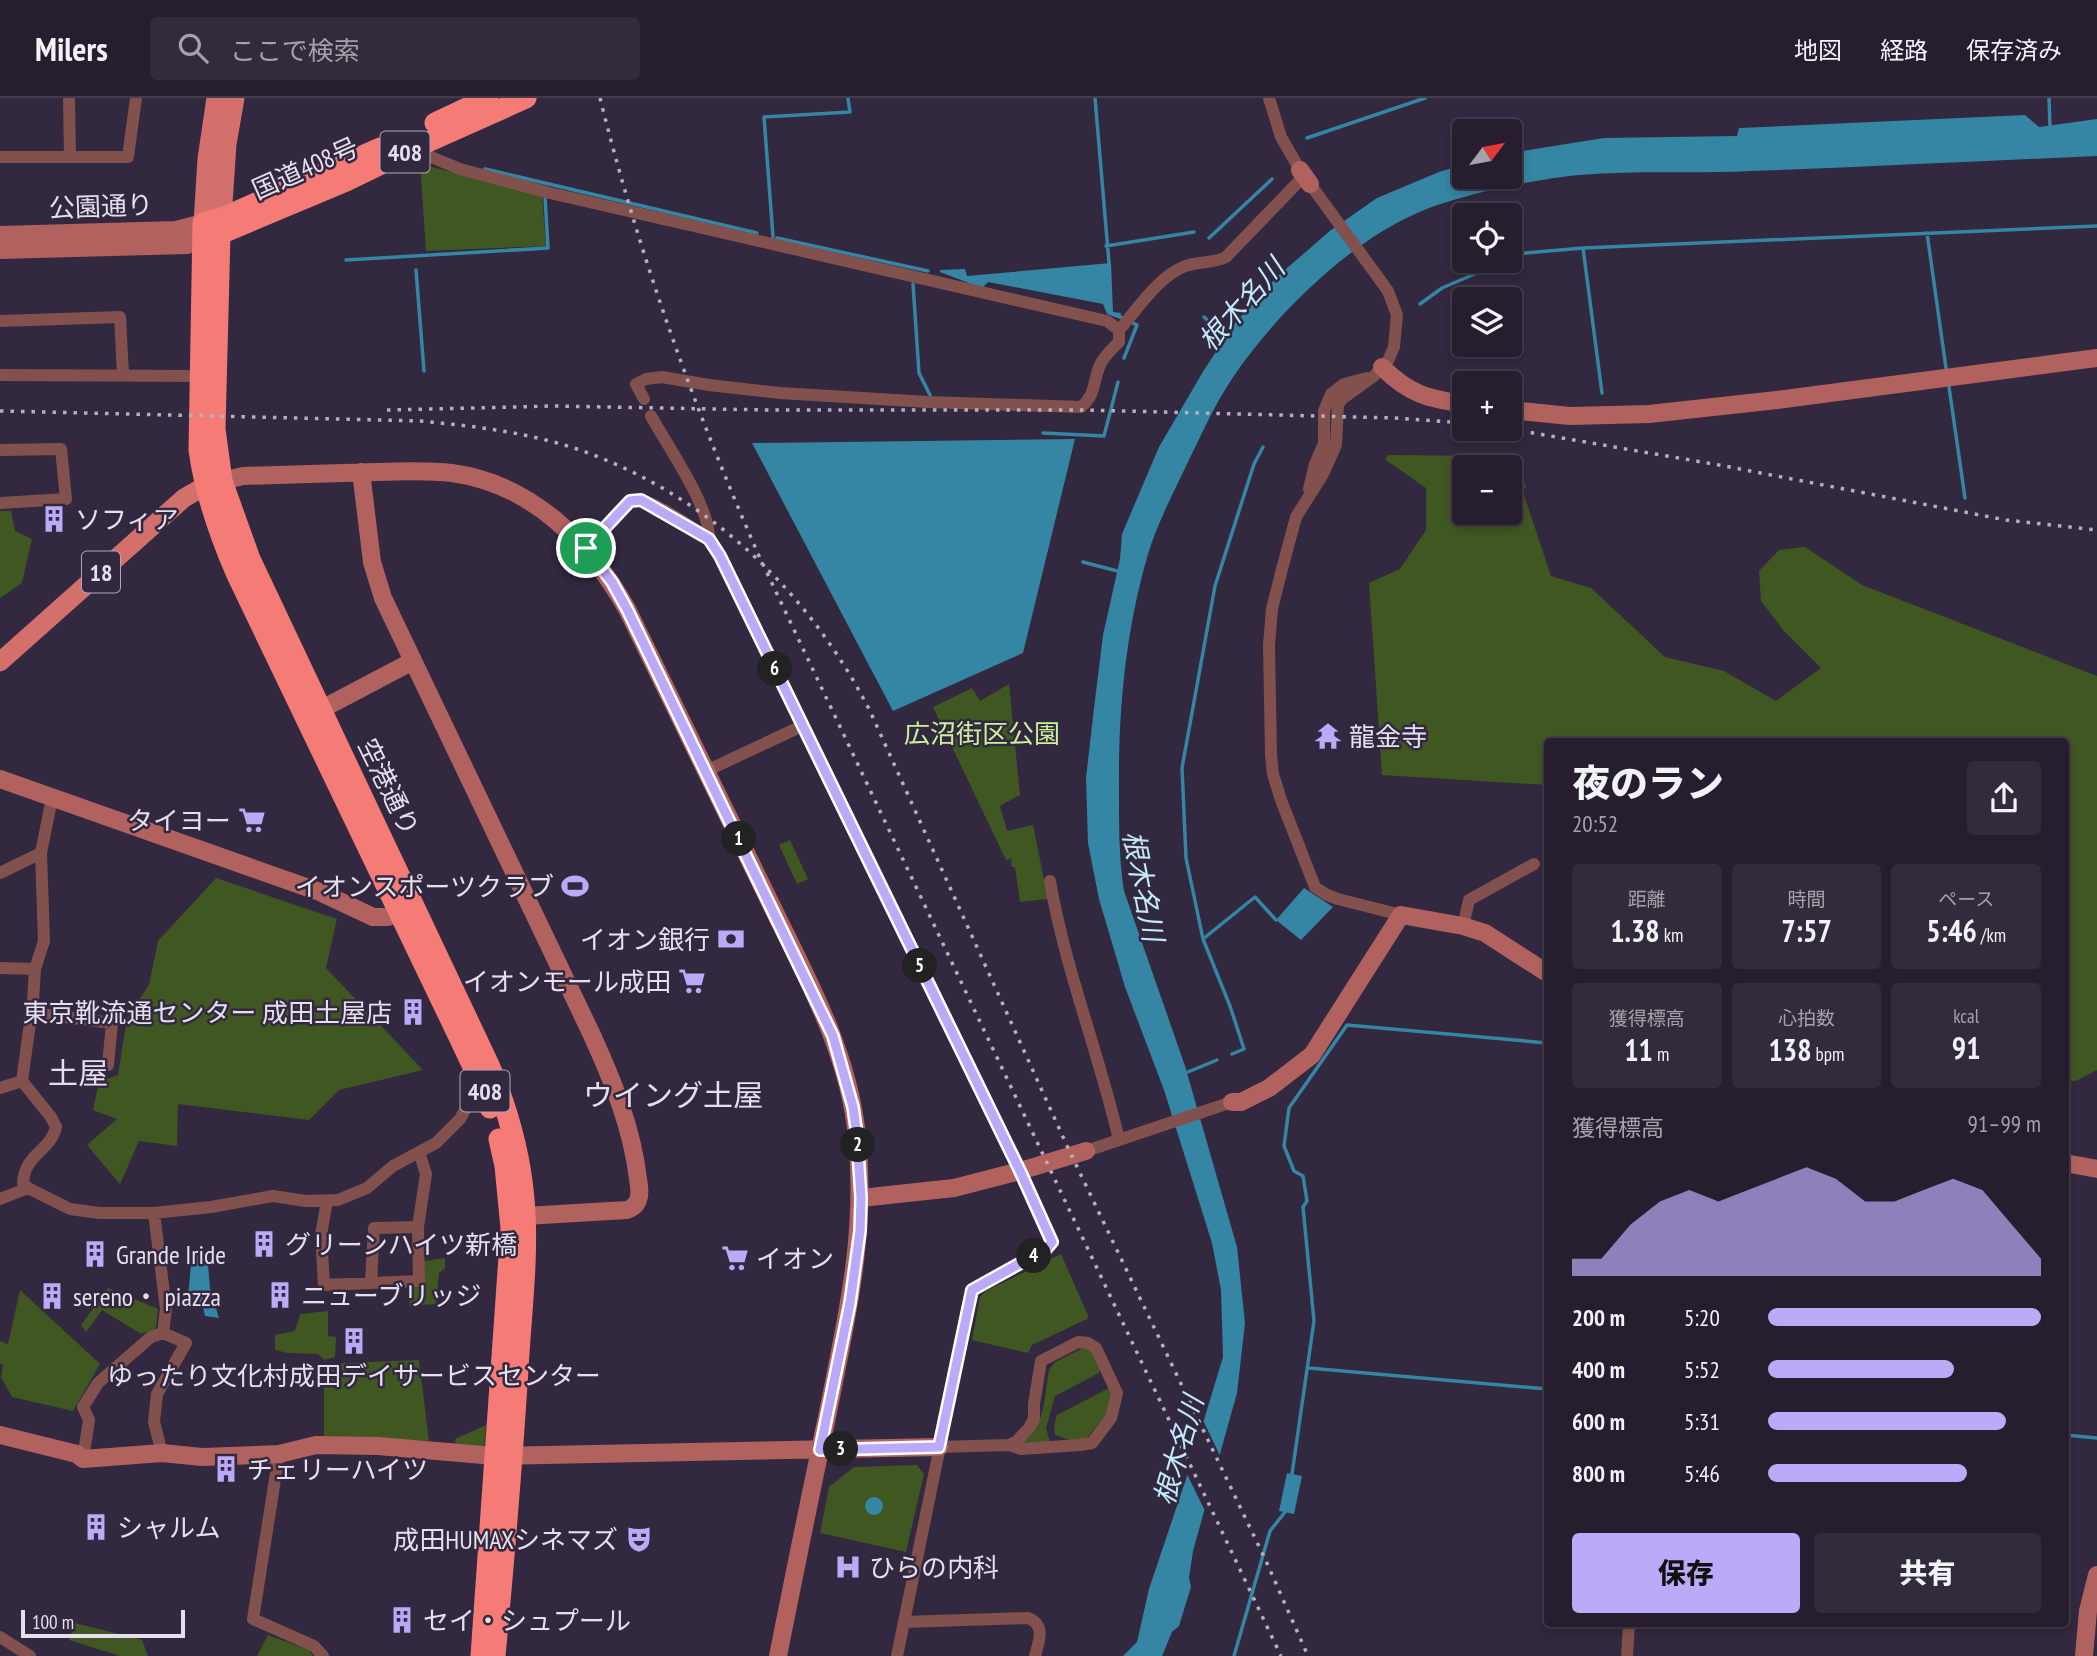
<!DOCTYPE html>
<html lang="ja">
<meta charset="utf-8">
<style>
body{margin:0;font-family:"PT Sans Narrow","Noto Sans JP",sans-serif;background:#322b3b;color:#f1f3f6;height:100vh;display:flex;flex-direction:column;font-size:26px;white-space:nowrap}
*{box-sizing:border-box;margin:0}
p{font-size:23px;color:#a4a2aa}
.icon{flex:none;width:38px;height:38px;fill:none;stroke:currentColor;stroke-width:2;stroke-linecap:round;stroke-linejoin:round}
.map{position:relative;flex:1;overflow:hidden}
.panel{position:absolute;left:1544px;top:640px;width:525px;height:889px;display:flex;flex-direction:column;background:#261e2f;border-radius:7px;box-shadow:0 4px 10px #0003,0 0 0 2px #423c4b}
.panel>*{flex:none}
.needle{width:46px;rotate:58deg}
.tools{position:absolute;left:1452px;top:21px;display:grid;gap:14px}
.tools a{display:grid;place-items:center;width:70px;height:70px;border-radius:7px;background:#261e2f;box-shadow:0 4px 10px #0003,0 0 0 2px #423c4b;font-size:35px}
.scale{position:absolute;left:21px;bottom:18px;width:164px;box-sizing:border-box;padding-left:7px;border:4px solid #e5dfee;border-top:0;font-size:19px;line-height:24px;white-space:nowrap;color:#e5dfee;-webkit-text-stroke:5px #32283f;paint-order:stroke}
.pin{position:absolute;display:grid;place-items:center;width:60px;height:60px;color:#fff;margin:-30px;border:4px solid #fff;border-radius:50%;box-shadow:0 2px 7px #0007}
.km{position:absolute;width:35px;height:35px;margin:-18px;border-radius:50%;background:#222;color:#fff;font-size:19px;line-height:35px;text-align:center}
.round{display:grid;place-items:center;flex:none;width:74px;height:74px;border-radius:7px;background:#322b3b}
.head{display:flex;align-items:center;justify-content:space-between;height:119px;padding:0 28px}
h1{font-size:38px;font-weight:800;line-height:52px}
.figures{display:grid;grid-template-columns:repeat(3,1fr);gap:10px;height:119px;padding:7px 28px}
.figures div{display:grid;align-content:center;border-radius:7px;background:#322b3b;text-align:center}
.figures b{font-size:30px;font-weight:800}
.figures small{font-size:19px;font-weight:400}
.figures p{font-size:19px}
.chart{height:196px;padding:14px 28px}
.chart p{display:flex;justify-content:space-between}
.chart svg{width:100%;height:126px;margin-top:7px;fill:#baaaf7;opacity:.7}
.cta{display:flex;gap:14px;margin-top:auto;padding:14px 28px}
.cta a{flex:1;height:80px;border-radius:7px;background:#baaaf7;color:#111;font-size:28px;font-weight:800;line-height:80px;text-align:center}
.cta a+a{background:#322b3b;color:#f1f3f6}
ul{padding:0 28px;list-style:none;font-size:23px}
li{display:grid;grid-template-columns:112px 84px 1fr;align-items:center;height:52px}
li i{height:18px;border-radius:9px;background:#baaaf7}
header{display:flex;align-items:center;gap:42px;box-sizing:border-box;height:98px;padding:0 35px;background:#261e2f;border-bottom:2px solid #423c4b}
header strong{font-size:33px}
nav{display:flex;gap:38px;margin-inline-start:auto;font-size:24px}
.search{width:490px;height:63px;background:#322b3b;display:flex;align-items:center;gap:18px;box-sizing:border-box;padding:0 24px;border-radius:7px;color:#a4a2aa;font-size:26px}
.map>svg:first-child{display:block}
.green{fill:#415721;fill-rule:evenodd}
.water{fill:#3585a4}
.pier{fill:#32283f}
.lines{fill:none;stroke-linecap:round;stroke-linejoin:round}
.stream{stroke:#3585a4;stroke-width:3.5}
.street{stroke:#82514e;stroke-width:12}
.secondary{stroke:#b1625f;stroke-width:18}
.primary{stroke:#d4706c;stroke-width:19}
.highway{stroke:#f57b77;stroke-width:21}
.rail{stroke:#b6afc0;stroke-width:3.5;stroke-dasharray:3.5 7;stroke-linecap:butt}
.route-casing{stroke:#fff;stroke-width:14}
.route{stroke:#baaaf7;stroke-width:9}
.labels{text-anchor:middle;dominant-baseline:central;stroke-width:5;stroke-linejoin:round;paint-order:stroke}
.shield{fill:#32283f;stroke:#afa8ba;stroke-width:2}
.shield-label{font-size:24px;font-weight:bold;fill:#e5dfee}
.street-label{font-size:26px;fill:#e5dfee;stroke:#32283f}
.poi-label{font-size:26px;fill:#e5dfee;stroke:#32283f;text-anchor:start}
.park-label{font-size:26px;fill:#caf199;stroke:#32283f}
.water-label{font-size:28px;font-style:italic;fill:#c2eafc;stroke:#32283f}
.quarter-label{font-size:30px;fill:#e5dfee;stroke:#32283f}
</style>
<header>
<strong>Milers</strong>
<div class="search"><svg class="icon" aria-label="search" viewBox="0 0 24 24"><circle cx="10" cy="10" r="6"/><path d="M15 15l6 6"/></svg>ここで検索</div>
<nav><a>地図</a><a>経路</a><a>保存済み</a></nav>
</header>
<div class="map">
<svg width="2097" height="1558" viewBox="0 0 2097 1558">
<rect width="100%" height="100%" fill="#32283f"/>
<path class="green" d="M420,66L542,97L546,148L426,153Z
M1387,357L1491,358L1516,367L1526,388L1523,394L1551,478L1591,490L1665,559L1724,573L1776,603L1821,570L1784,533L1761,503L1759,473L1779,452L1805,449L1862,487L2097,578V972L2076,983H2065V644H1547V687L1382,677L1369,485L1400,471L1426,432V390L1386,362ZM1465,369H1510V415H1465Z
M0,413H11L15,433L32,441L22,485L0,500Z
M1009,586L1020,697L1000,708L1007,733L1033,727L1048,801L1020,804L1015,769H1012L1011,761L1006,762L933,609L972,590L980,603Z
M790,742L808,781L797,786L779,747Z
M216,780L337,821L326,870L423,972L339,992L309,1022L178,1006L177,1048L139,1043L120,1086L87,1047L117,1021L93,1012L99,984L118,977L127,920L149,887L158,843Z
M1061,1156L1089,1220L1032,1247L1028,1255L972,1242L980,1199L986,1193Z
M445,1160V1170L439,1175L436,1206L410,1208L408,1189L425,1188L424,1163Z
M108,1190L158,1211L156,1231L141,1236L102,1212L86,1234L81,1227Z
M20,1192L100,1266L73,1313L12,1299L1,1279L3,1267L0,1266V1243L8,1246Z
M328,1213V1238L336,1239L335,1259L324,1262L318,1256L288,1255L275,1252V1237L295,1233L300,1216Z
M1083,1250L1091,1251L1100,1271L1099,1275L1055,1298L1046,1330L1050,1344L1024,1346V1343C1045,1330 1045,1294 1049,1272L1055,1264Z
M419,1262L429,1343L324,1338V1266Z
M1109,1290L1111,1295L1106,1318L1086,1341L1072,1343L1055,1337L1054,1328L1057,1317Z
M486,1327L484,1352L456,1349L455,1341Z
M917,1367L924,1376L906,1454L820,1435L829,1389L854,1369Z
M75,1525L142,1542L148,1558H120L69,1542Z
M268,1537L309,1552L313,1558H257Z"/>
<path class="water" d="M2025,17L2039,29L2097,21V58C1981,63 1866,69 1750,73C1693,76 1637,72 1580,77C1535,81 1456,97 1415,116C1342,148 1258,233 1219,302C1207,323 1197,346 1186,368C1173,396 1157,426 1148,456C1125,535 1118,615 1119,697C1119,729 1119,761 1124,793L1185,968L1237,1149L1245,1225L1237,1295L1193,1453L1189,1480L1191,1489L1179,1528L1172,1534L1162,1558H1123L1137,1544L1149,1491L1186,1381L1223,1259L1221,1192L1212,1145L1164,992L1125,889L1099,801L1088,745L1086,680L1094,610L1103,537L1120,461L1122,436L1159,349L1204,272L1235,225L1278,178L1331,132L1377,100L1439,74L1465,66V79H1510V55L1604,40L1737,38L1739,30Z
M1111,165L1113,214L1121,215L1120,221L1107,216L1103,206L988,184L982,190L940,174V172L965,171L967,178Z
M1075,341L1023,555L893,613L752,345Z
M1304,790L1333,809L1301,842L1276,822Z
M207,1155L210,1190L219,1220L205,1218L203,1209L188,1199L192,1156Z
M1287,1375L1302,1378L1294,1416L1279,1413Z
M865 1408a9 9 0 1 1 18 0a9 9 0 1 1-18 0Z"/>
<path class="pier" d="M1201,1318L1222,1362L1207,1417L1185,1372Z"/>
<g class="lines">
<path class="stream" d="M1095,0L1109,165
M2049,0L2050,29
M1307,40L1425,0
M485,71L757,135
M1927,135L1946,270
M773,139L764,19L850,14L848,0
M777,140L928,173
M1209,140L1272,81
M1106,148L1194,134
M1583,150L1602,295
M1510,161L1525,155L1583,150L2097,128
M346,162L548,150L545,99
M416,172L424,273
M913,186L919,275L930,297
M1420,206L1442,190L1505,163
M1121,219L1137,227L1124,260
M1204,219L1228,241
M1949,289L1965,400
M1043,335L1104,338L1118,284
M1083,464L1121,474
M1203,841L1186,760L1182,670L1215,488L1254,366L1263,349
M1232,956L1244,951L1230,908L1203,841L1255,799L1276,822
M1183,976L1217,962
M1309,1270L1547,1291
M2065,1337L2097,1340
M1292,1376L1314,1223L1303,1109L1307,1103L1303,1078L1294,1073L1284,1048L1289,1010L1347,927L1547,945
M1234,1558L1270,1433L1285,1414"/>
<path class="street" d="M69,0L70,59
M1269,0L1281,39L1300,72
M412,51L460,71L550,95L1107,223L1119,232
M0,59H128L136,0
M1310,86L1388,193L1397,217L1394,249L1388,263L1374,278L1342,301L1338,307L1336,347L1323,376L1296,419L1282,471L1272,511L1269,547L1271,657L1273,676L1281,702L1315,789L1327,797L1338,801L1401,817
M0,223L120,219L123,277
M0,277L199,278
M644,301L636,286L646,281L662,279L709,287L780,295L928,304L1081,309C1096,297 1093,283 1100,267C1104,258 1112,251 1119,244V232C1137,212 1157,180 1183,169C1197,163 1212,166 1226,159L1304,78
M651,318C668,349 710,408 709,441
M0,352L61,351L66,401L0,405
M1309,391L1315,366L1324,345V313L1331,296L1344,286L1367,280
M586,450L630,403C634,403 638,402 641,402C656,405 707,437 715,449L1020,1073L1052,1144L1046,1151L972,1192L897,1558
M706,673L802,628
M0,775L41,755
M1050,783C1065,871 1099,955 1119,1042
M1463,828L1469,802L1534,766
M0,870L35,871
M32,915L112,925L108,967
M0,990L22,983
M1086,1053L1232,1004
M28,1090L70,1111L99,1115H154L211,1109L273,1098L306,1103L338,1102L367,1090L393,1068L436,1045L460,1021L481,983
M0,1101L28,1090L23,1085C25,1055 50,1054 56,1029L51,1019L22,983L33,903L35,871L44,843L41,755L52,700
M327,1103L321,1137L324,1187L419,1183L418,1129L426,1076L419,1054
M154,1115L166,1211L163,1235L186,1245L157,1296L154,1324L162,1355
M371,1185L374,1130L418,1129
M939,1349L1009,1347L1021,1351L1080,1347L1092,1345L1111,1320L1117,1295L1096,1250L1088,1245L1078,1244L1041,1263L1034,1306V1321L1029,1330L1017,1343L1009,1347
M279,1356L253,1521L314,1548L323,1558
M83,1361L89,1322L83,1309L98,1285L151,1239L163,1235
M904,1524L1028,1520C1046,1527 1039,1543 1035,1558
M0,1539L30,1558
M1627,1558L1629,1526"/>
<path class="secondary" d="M1300,72L1310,86
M0,137L176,132L203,125
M0,152L187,147L203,141
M1382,269C1409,296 1428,301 1465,306
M1510,312L1570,318L1649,316L1777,302L2097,260
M361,374L372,464L383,500L591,935C612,981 632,1029 638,1081C639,1088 641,1095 638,1102C636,1108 632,1110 627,1112L525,1118
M222,383L243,378C288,377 332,375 377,374C402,373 427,372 452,375C532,386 589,444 627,511C673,606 720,701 766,796C803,873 849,952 857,1039C867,1138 846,1222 827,1319C810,1398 794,1478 778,1558
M320,612L411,564
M0,681L320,794L373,819H388L410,809
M1232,1004H1241L1269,990L1312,957L1401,817L1463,828L1485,835L1547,875
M2065,1065L2097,1071
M861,1100L954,1090L1020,1073L1086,1053
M0,1337L77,1356L83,1361L162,1355L202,1359L279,1356L316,1347L378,1348L495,1358L939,1349
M2084,1558L2088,1513L2097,1477"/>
<path class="primary" d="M203,125L207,61L216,0
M221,135L227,46L235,0
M0,564L184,400L205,388L218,384"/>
<path class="highway" d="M435,25L488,0
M380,50L222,120L203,125L199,352C205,395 219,436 237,477L457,935L484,992L490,1010
M481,1558L511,1130L505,1068L499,1041
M495,1558C504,1462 512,1367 518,1271C521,1215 529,1157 524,1101C520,1055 507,1009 489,967L250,461L222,383L215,331L220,136L346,83L412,51L526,0"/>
<path class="rail" d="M600,0C639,157 694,310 759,458L1281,1558
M387,312L553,308L769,312H1084L1395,320L1465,325
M0,313L420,323C473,328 526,334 577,351C707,396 808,492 870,613L1068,1050L1266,1463L1308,1558
M1510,331L1719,367L2006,422L2097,432"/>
</g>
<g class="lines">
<defs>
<path id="route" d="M641,402L709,441L720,458L1020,1073L1052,1144L1046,1151L972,1192L939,1349L820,1352L850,1205L860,1133L861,1100L857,1037L853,1009L833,938L627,511L612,484L586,450L630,403Z"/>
</defs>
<use href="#route" class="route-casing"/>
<use href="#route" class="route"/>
</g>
<defs>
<symbol id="building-bare" viewBox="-9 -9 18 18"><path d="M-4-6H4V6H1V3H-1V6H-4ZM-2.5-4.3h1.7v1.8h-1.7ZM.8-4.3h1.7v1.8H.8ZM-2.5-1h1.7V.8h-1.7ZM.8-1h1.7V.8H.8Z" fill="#baaaf7" stroke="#32283f" stroke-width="2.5" paint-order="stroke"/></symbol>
<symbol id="temple-bare" viewBox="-9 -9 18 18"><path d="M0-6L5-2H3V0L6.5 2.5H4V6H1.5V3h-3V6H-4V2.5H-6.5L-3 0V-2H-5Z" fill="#baaaf7" stroke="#32283f" stroke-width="2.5" paint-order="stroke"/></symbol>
<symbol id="supermarket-bare" viewBox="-9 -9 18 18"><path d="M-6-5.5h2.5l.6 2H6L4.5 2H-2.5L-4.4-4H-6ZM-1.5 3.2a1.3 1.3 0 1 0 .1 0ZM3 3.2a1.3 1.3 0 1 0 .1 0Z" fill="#baaaf7" stroke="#32283f" stroke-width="2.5" paint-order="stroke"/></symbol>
<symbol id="stadium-bare" viewBox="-9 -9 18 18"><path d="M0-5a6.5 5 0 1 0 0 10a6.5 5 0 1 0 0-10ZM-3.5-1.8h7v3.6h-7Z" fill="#baaaf7" stroke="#32283f" stroke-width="2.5" paint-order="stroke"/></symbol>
<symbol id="bank-bare" viewBox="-9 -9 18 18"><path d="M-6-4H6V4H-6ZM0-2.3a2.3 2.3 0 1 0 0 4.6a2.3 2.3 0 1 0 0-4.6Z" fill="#baaaf7" stroke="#32283f" stroke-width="2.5" paint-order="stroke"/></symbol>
<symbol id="theatre-bare" viewBox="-9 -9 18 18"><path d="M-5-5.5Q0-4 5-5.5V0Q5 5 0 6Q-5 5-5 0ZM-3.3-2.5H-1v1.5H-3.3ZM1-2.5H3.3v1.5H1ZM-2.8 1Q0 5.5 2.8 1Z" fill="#baaaf7" stroke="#32283f" stroke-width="2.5" paint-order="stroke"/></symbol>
<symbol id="hospital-bare" viewBox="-9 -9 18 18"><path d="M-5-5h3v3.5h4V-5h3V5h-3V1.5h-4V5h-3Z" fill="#baaaf7" stroke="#32283f" stroke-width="2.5" paint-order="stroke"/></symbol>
</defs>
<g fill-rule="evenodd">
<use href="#building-bare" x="35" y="402" width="38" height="38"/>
<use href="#temple-bare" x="1309" y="619" width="38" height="38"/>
<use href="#supermarket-bare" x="233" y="703" width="38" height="38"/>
<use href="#stadium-bare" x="556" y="769" width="38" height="38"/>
<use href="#bank-bare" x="712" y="822" width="38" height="38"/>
<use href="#supermarket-bare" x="673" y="864" width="38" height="38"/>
<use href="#building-bare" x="394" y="895" width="38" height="38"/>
<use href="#building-bare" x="245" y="1127" width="38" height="38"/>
<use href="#building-bare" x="76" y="1137" width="38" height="38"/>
<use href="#supermarket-bare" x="716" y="1141" width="38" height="38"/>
<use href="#building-bare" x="261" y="1178" width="38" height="38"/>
<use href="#building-bare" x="33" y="1179" width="38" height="38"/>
<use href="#building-bare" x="335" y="1224" width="38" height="38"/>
<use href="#building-bare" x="207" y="1352" width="38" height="38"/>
<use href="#building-bare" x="77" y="1410" width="38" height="38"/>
<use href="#theatre-bare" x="620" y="1422" width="38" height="38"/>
<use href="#hospital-bare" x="829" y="1450" width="38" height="38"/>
<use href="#building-bare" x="383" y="1503" width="38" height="38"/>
</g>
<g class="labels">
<g class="shield">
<rect x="380.5" y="33.5" width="49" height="41" rx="5"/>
<rect x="82" y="453.5" width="38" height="41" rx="5"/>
<rect x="460.5" y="972.5" width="49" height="41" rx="5"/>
</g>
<g class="shield-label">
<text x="405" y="54">408</text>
<text x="101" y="474">18</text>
<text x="485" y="993">408</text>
</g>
<g class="street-label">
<text transform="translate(305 70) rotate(-24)">国道408号</text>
<text transform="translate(101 108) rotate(-2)">公園通り</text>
<text transform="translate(389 689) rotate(64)">空港通り</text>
</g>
<g class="poi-label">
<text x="75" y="421">ソフィア</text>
<text x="1349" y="638">龍金寺</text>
<text x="231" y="722" text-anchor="end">タイヨー</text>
<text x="554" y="788" text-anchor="end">イオンスポーツクラブ</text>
<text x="710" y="841" text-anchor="end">イオン銀行</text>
<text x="671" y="883" text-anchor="end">イオンモール成田</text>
<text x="392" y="914" text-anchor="end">東京靴流通センター 成田土屋店</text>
<text x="285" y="1146">グリーンハイツ新橋</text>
<text x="116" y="1156">Grande Iride</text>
<text x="756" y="1160">イオン</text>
<text x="301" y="1197">ニューブリッジ</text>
<text x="73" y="1198">sereno・ piazza</text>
<text x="354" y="1277" text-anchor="middle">ゆったり文化村成田デイサービスセンター</text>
<text x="247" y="1371">チェリーハイツ</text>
<text x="117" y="1429">シャルム</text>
<text x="618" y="1441" text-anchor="end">成田HUMAXシネマズ</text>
<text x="869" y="1469">ひらの内科</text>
<text x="423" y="1522">セイ・シュプール</text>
</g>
<g class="park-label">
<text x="982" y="635">広沼街区公園</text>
</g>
<g class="water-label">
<text transform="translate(1241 206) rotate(-48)">根木名川</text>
<text transform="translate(1144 788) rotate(79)">根木名川</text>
<text transform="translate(1178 1352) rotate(-74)">根木名川</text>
</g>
<g class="quarter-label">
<text x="78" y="974">土屋</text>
<text x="673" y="996">ウイング土屋</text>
</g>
</g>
</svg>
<div class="tools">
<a><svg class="needle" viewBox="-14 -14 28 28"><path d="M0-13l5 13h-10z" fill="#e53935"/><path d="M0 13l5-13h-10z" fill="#a4a2aa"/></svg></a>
<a><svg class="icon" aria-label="locate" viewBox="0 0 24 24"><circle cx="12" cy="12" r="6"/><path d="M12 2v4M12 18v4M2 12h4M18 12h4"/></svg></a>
<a><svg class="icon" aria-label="layers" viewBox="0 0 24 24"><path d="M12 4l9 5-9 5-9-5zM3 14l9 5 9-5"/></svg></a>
<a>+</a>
<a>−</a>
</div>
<div class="scale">100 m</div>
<div class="pin" style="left:586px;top:450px;background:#1e9e55"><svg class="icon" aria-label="arrive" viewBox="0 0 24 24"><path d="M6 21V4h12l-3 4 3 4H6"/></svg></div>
<b class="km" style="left:739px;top:741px">1</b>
<b class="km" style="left:858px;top:1047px">2</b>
<b class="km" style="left:841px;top:1351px">3</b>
<b class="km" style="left:1034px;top:1158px">4</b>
<b class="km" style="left:920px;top:868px">5</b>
<b class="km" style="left:775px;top:571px">6</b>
<section class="panel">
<div class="head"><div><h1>夜のラン</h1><p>20:52</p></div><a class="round"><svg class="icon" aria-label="share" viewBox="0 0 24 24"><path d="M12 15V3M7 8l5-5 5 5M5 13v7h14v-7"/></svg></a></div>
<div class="figures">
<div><p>距離</p><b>1.38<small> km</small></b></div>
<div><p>時間</p><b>7:57</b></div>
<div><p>ペース</p><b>5:46<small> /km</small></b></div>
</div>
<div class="figures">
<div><p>獲得標高</p><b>11<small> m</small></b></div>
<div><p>心拍数</p><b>138<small> bpm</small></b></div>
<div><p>kcal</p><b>91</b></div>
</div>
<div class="chart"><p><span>獲得標高</span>91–99 m</p>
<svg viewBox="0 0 160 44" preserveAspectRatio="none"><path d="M0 44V38L10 38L20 26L30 18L40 14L50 18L60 14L70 10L80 6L90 10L100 18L110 18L120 14L130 10L140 14L150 26L160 38V44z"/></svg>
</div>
<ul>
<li><b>200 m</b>5:20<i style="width:100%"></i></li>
<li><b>400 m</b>5:52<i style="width:68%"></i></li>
<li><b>600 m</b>5:31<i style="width:87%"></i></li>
<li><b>800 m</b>5:46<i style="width:73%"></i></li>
</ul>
<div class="cta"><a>保存</a><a>共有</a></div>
</section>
</div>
